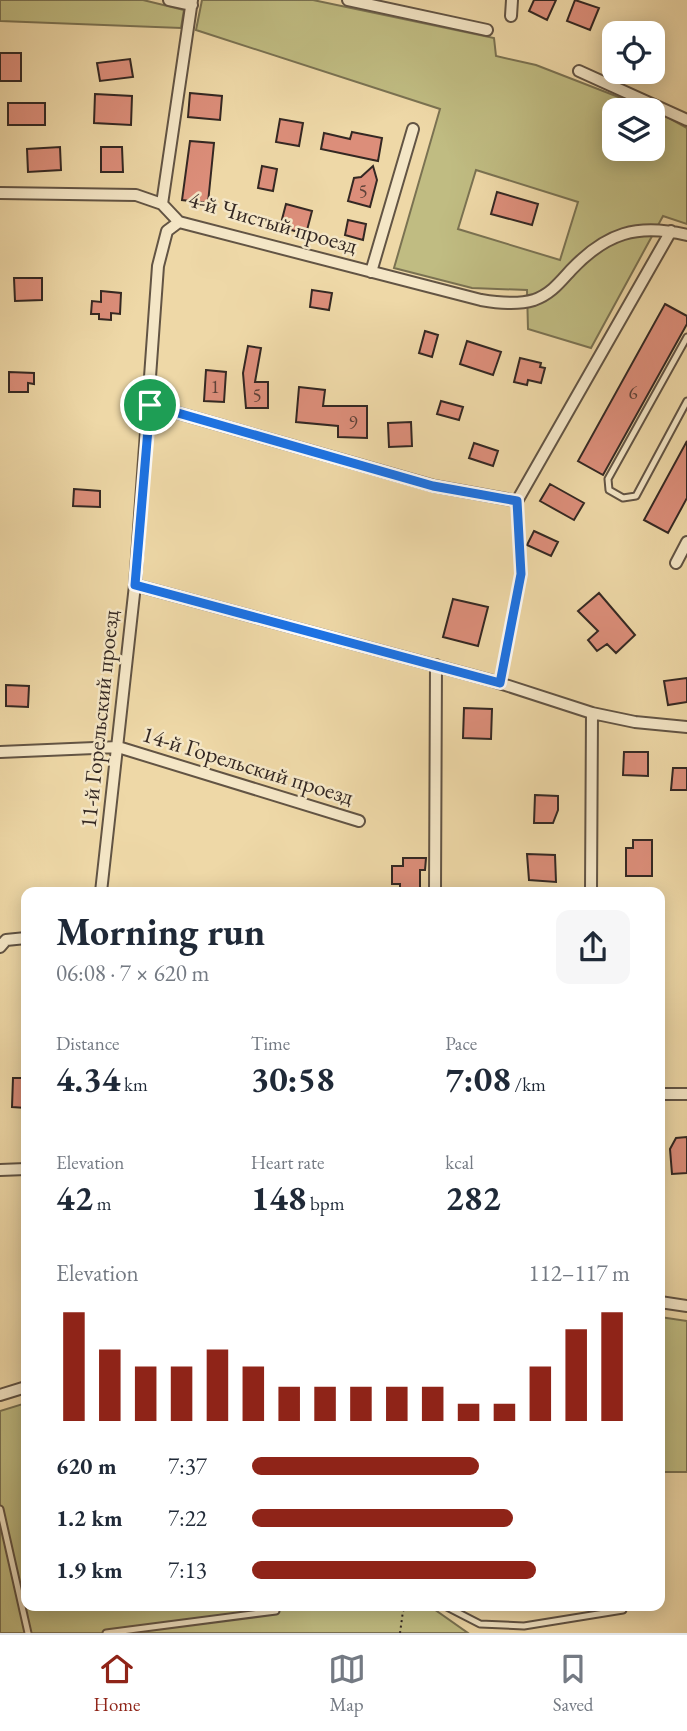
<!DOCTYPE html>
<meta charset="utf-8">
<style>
body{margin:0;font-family:"EB Garamond",serif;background:#f6f6f7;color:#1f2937;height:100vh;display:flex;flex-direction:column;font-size:26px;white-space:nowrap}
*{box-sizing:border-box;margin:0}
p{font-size:23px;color:#747a83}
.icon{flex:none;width:38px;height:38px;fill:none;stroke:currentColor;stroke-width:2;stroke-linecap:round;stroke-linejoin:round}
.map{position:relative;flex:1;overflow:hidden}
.side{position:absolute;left:21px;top:887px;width:644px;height:724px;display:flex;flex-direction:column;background:#fff;border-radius:14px;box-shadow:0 4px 18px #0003}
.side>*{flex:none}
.controls{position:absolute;left:602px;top:21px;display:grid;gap:14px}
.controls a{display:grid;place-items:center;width:63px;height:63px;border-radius:14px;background:#fff;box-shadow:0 4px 18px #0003;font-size:35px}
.pin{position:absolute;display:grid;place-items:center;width:60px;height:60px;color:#fff;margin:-30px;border:4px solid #fff;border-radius:50%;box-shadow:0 2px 7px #0007}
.round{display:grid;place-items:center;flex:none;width:74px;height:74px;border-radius:14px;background:#f6f6f7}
.head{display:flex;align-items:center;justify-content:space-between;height:119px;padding:0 35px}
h1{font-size:38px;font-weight:700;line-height:52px}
.metrics{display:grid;grid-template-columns:repeat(3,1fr);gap:10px;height:119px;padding:7px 35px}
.metrics div{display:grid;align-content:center}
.metrics b{font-size:35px;font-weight:700}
.metrics small{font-size:19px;font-weight:400}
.metrics p{font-size:19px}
.chart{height:196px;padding:14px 35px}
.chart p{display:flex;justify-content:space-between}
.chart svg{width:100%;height:126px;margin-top:7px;stroke:#8f2418;stroke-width:6}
ul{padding:0 35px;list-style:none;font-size:23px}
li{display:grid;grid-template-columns:112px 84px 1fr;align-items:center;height:52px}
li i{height:18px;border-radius:9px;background:#8f2418}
.dock{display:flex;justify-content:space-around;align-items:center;height:98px;border-top:2px solid #e0e1e3;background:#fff;font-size:19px;color:#747a83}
.dock a{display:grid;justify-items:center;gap:4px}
.dock .active{color:#8f2418}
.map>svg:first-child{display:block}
.green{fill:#c0bc82;stroke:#7a7252;stroke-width:2;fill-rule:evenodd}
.building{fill:#dc8e7a;stroke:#342823;stroke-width:2}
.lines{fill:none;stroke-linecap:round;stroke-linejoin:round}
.service-casing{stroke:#625444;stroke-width:9}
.minor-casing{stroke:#625444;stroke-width:14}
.path{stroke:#342823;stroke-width:2;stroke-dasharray:2 3.5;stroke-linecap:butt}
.service{stroke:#f4e6c6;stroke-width:5}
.minor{stroke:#f4e6c6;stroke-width:10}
.route-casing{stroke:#fff;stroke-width:14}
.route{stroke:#1a73e8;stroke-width:9}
.labels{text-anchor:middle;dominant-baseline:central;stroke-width:5;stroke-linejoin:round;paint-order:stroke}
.number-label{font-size:19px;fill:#5e4239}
.street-label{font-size:23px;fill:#342823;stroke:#f4e6c6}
</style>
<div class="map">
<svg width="687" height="1633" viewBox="0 0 687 1633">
<rect width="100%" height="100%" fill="#eed8a7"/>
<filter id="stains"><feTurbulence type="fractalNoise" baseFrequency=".00286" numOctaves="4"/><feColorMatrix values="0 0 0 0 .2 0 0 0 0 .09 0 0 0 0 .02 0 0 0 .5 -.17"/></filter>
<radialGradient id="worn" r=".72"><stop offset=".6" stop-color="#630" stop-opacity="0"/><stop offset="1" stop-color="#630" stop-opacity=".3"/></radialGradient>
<path class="green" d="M0,0H143L184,10L181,28L0,21Z
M202,0H313L494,38L496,56L536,65L652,110H614V149H653V110L658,112L687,128V224L663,216L591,348L528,329L527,290L472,288L394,268L440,109L196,30ZM476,170L578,202L560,260L458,229Z
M660,1317L687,1321V1472H660Z
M26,1403V1606L431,1607L468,1633H0V1411Z"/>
<path class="building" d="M534,0H556L547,20L529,11Z
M575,0L599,8L590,30L567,21Z
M0,53H21V81H0Z
M130,59L133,77L100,81L97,63Z
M190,93L222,96L220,120L188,117Z
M95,94L132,96L131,125L94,123Z
M8,103H45V125H8Z
M280,119L303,123L299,146L276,142Z
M352,132L382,138L378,161L321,149L324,133L350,139Z
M190,141L214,143L208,203L182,200Z
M60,147L61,170L28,172L27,149Z
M101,147H122L123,172H101Z
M262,166L277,169L273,191L258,188Z
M373,166L377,180L370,207L348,201L354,178L361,177Z
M497,192L538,204L532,225L491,214Z
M286,204L312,211L306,234L280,227Z
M348,220L366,224L363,240L345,235Z
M14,278H42V300L15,301Z
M312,290L332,293L329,310L310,307Z
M101,291L121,293L120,314L111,313V320L99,319V314H91L92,301L101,302Z
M665,304L687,316V324L603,475L578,461Z
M425,331L438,335L432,357L419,353Z
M467,341L501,352L493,375L460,364Z
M248,346L261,348L255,382H268V408H246L243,373Z
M520,358L541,363L540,367L545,368L541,383L528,380L527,385L514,382Z
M206,370L226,372L224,402L204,401Z
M9,372L34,373V384L28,383V392H9Z
M299,387L325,390L323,406H367V438L338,437V426L296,422Z
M441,401L463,407L459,420L437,414Z
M411,422L412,446L389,447L388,423Z
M687,441V498L668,533L644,520Z
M474,443L498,451L493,466L469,458Z
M550,484L584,503L574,520L540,501Z
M74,489L100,491V507L73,506Z
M534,531L558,542L551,556L527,545Z
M599,593L635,635L616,653L607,644L597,651L588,640L598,631L578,611Z
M453,599L488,607L478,646L443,637Z
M687,678V702L668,705L664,681Z
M6,685L29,686L28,707L6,706Z
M464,708L492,709L491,739L463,738Z
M624,752H648V776L623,775Z
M673,768H687V790H671Z
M535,795L558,796V810L553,823H534Z
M633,840H652V876H626V848H633Z
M527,854L555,855L556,882L529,880Z
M403,858H426L425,870H420V891H400V884H392V866H403Z
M13,1078H26V1108L12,1107Z
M687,1137V1173L672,1174L670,1149L676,1138Z"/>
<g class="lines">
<defs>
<path id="service" d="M687,337L608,479L609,490L623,498L636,496L687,401
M0,1509L28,1633
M445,1606L480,1624L524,1626L623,1610
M106,1633L276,1611"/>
<path id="minor" d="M169,0L192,5
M348,0L487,30
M511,16L512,0
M579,71L687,120
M0,193L136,195L162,204L179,222L481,300C499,303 517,305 534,300C551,294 560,282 571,270C606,233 637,223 687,235
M162,204L192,0
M371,272L413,129
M150,405L434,486L517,501L671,231
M676,563L687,542
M135,585L493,681L592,713L591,892
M592,713L635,722L687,727
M0,752L118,747L359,821
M101,892L135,585L158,266L167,231L179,222
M435,892L436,665
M0,947L6,940L26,938
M660,1094H687
M0,1170L26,1169
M660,1302L687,1306
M0,1395L26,1387"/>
</defs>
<use href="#service" class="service-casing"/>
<use href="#minor" class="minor-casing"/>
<path class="path" d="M502,671L521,574L518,511
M400,1633L403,1611L408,1606"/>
<use href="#service" class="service"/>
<use href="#minor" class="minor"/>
</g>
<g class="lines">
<defs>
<path id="route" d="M150,405L433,486L517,501L521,574L500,683L135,585Z"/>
</defs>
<use href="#route" class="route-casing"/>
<use href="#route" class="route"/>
</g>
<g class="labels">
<g class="number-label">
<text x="363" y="191">5</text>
<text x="215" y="386">1</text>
<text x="633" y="392">6</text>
<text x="257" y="395">5</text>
<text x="353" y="422">9</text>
</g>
<g class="street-label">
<text transform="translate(273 222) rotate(16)">4-й Чистый проезд</text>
<text transform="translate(99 719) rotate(-84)">11-й Горельский проезд</text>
<text transform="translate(248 765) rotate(17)">14-й Горельский проезд</text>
</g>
</g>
<rect width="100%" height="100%" filter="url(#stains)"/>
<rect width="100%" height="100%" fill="url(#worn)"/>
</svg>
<div class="controls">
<a><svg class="icon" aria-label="locate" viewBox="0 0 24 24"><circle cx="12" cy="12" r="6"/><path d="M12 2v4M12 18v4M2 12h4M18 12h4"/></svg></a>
<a><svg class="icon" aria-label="layers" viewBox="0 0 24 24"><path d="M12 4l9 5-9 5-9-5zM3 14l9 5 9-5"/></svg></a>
</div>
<div class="pin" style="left:150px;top:405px;background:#1e9e55"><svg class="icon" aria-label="arrive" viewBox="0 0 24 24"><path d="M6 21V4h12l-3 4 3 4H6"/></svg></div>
<section class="side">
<div class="head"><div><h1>Morning run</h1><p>06:08 · 7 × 620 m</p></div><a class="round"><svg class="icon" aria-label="share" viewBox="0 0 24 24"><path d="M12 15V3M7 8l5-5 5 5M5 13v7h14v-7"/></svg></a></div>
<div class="metrics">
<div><p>Distance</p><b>4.34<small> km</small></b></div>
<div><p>Time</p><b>30:58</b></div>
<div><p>Pace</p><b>7:08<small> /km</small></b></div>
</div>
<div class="metrics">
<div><p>Elevation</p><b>42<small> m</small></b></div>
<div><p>Heart rate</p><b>148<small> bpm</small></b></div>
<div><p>kcal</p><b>282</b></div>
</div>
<div class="chart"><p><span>Elevation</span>112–117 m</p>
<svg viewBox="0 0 160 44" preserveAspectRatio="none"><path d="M5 44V6M15 44V19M25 44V25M35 44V25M45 44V19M55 44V25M65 44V32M75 44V32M85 44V32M95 44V32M105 44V32M115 44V38M125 44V38M135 44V25M145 44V12M155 44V6"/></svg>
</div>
<ul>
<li><b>620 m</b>7:37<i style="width:60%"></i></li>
<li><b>1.2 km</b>7:22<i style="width:69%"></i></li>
<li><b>1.9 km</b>7:13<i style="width:75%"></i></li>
</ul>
</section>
</div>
<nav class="dock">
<a class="active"><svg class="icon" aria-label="home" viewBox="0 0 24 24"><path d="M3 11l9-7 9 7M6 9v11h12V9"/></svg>Home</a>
<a><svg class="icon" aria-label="map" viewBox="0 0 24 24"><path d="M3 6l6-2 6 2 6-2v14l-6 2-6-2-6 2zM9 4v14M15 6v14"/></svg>Map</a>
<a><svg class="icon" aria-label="saved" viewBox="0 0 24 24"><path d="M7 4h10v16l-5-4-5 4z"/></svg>Saved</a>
</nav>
